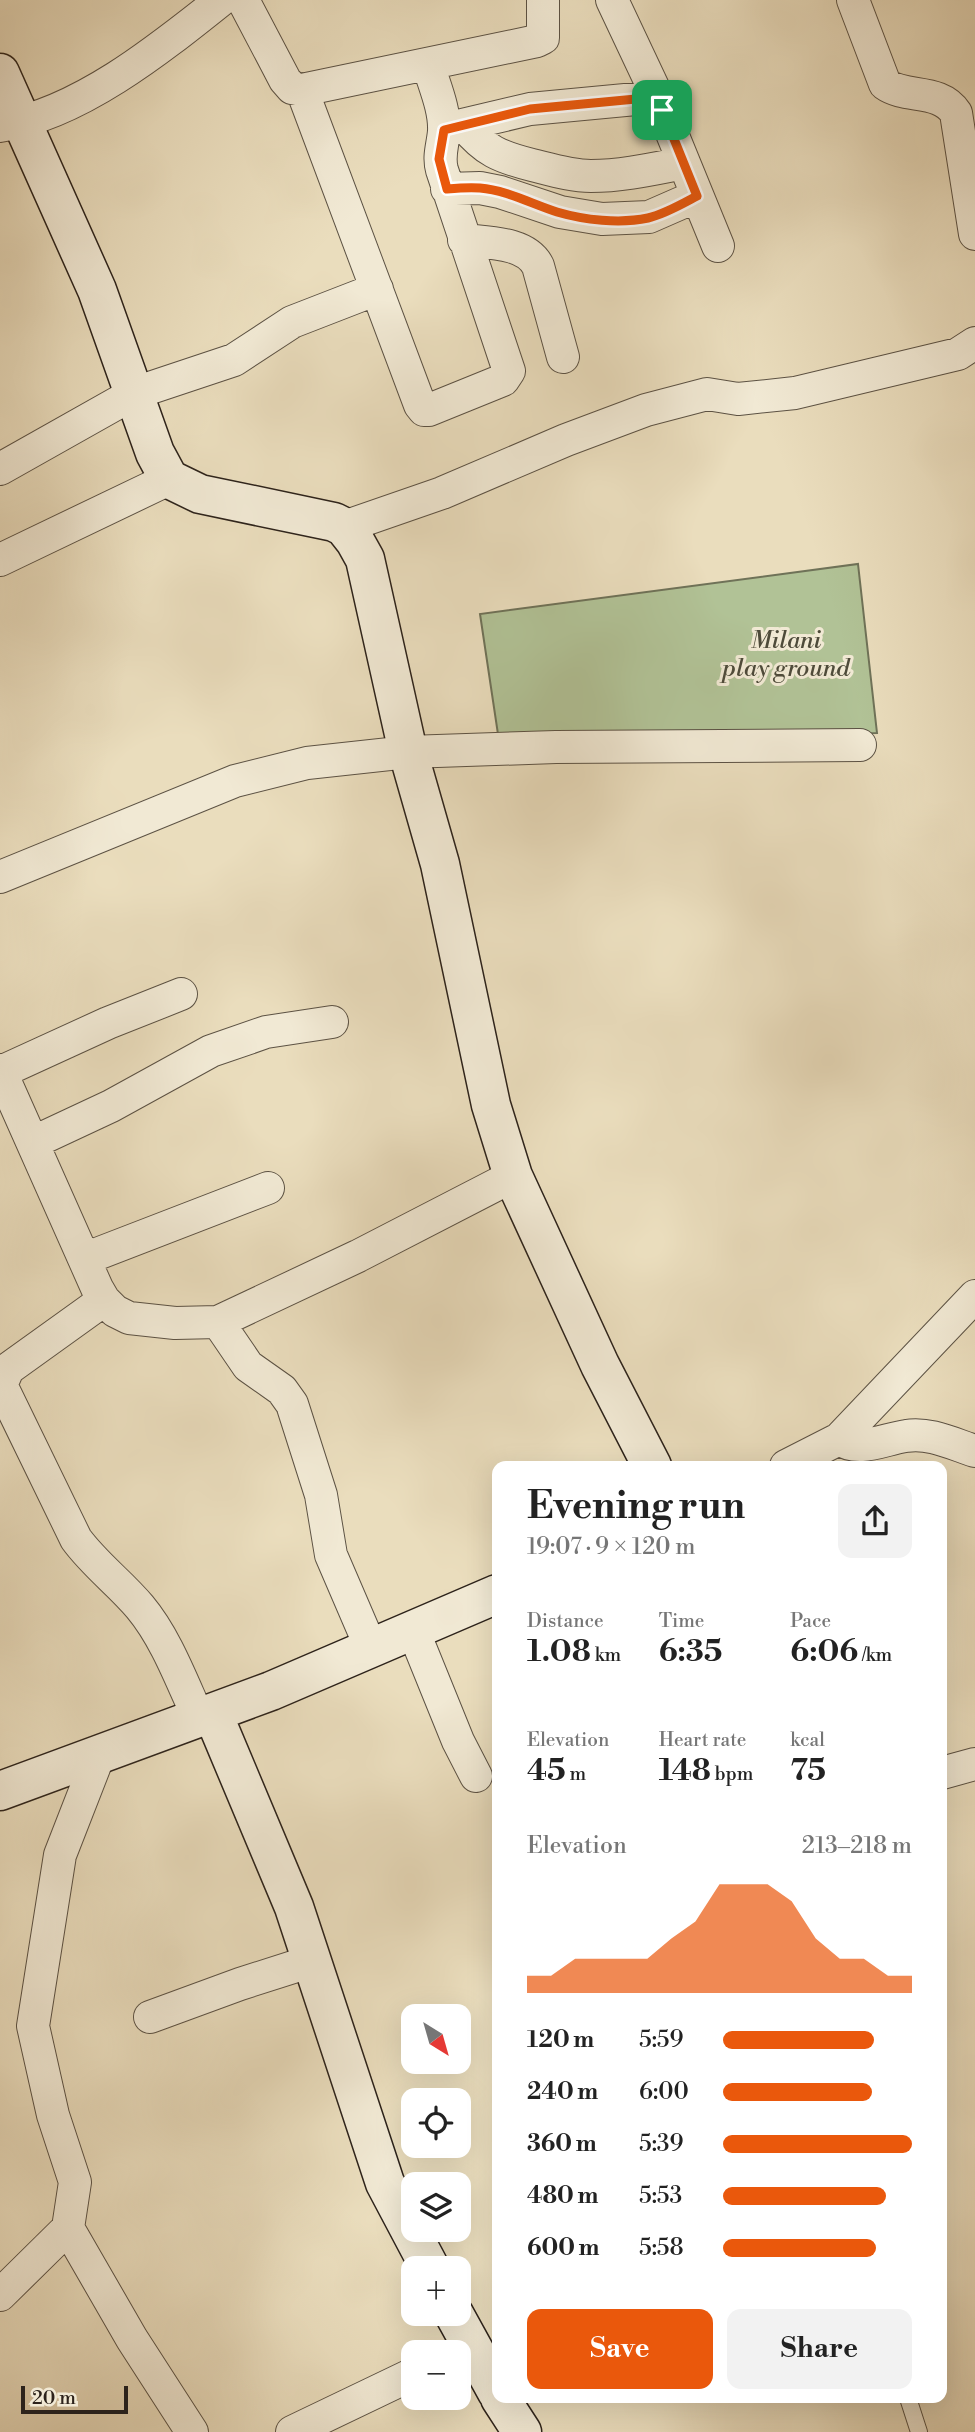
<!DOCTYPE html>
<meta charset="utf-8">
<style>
body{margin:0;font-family:"Libre Bodoni",serif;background:#f2f2f2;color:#222;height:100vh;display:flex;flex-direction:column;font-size:26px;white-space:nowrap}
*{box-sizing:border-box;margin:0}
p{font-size:23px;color:#767676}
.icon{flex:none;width:38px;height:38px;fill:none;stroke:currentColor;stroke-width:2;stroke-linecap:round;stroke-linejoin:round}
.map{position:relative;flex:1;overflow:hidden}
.panel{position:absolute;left:492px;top:1461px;width:455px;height:942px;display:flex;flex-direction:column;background:#fff;border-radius:14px;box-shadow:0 7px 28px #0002}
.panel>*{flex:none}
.needle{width:46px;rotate:143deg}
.tools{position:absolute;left:401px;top:2004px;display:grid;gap:14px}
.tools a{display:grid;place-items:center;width:70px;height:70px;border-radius:14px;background:#fff;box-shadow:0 7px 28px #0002;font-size:35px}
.scale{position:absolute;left:21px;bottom:18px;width:107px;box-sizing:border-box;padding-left:7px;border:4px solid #2d231b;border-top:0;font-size:19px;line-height:24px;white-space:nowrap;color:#2d231b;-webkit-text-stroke:5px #f1e9d4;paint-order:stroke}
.pin{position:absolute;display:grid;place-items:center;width:60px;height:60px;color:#fff;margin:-30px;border-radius:14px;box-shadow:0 4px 10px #0006}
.round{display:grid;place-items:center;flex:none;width:74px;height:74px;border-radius:14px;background:#f2f2f2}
.headline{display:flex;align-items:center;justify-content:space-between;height:119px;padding:0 35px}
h1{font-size:38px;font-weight:700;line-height:52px}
.metrics{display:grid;grid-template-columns:repeat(3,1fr);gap:10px;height:119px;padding:7px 35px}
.metrics div{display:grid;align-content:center}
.metrics b{font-size:30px;font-weight:700}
.metrics small{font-size:19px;font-weight:400}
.metrics p{font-size:19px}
.chart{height:196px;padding:14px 35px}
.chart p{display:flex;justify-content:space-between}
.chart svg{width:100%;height:126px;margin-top:7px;fill:#ea580c;opacity:.7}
.cta{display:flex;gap:14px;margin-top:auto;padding:14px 35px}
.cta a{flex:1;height:80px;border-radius:14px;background:#ea580c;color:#fff;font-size:28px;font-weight:700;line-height:80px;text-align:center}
.cta a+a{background:#f2f2f2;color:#222}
ul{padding:0 35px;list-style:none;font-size:23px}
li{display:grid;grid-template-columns:112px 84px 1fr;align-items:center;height:52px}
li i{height:18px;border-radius:9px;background:#ea580c}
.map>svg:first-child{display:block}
.park{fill:#b1c296;stroke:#6f7258;stroke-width:2}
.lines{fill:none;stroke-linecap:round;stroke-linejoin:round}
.lane-casing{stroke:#5c5244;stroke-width:18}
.street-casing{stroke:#5c5244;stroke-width:34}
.secondary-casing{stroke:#2d231b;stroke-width:41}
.lane{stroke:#f1e9d4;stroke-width:16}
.street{stroke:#f1e9d4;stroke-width:32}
.secondary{stroke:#f1e9d4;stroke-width:38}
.route-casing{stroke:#fff;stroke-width:14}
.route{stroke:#ea580c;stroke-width:9}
.labels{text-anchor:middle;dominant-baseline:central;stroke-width:6;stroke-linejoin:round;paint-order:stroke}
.park-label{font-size:24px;font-style:italic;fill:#4e4b3a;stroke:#f1e9d4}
</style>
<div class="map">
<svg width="975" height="2432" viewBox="0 0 975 2432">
<rect width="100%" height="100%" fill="#eaddbd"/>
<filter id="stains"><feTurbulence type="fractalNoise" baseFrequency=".00286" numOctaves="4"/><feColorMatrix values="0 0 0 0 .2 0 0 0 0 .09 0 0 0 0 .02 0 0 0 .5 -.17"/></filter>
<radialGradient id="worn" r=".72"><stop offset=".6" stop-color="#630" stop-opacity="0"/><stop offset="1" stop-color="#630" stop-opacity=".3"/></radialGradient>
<path class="park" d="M858,564L877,733L499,741L480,614Z"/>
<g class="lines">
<defs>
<path id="lane" d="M908,2398L919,2432"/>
<path id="street" d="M243,0L285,80L292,88L302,90L537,41L543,38V0
M612,0L653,87L718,246
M853,0L885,84C906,99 940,88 956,113L975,234
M302,90L420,405L424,410H429L503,380L509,371L442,170C438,156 443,145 444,131C445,109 434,85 428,64
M464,125C485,151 500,157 532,165C552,170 571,176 591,176C622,176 653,169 684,163
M0,126C78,115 161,48 221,0
M445,129L530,109L657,97
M447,189L480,188L500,192L560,212L602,219L649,217L697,196
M464,240C488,243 526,242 538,266L563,357
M0,469L135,393L234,360L292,322L377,289
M344,527L442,493L566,440L646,410L707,394L738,399L795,393L958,354L975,343
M0,560L169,479
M0,877L235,781L307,763L408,752L556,747L860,745
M0,1070L97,1288L104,1300L115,1311L129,1318L175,1323L218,1322L358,1256L513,1176
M1,1072L108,1023L181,994
M34,1142L111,1106L211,1051L266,1032L332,1022
M84,1259L268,1188
M104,1300L8,1369L2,1383L4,1391L76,1539C95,1565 120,1583 140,1607C166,1638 182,1682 199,1719
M218,1322L248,1366L282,1390L292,1404L321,1495L331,1555L371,1648
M839,1439C859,1453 884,1439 906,1436C930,1432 953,1444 975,1451
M786,1466L839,1439L975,1296
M413,1630L458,1741L476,1776
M942,1773L975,1764
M150,2017L240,1984L312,1961
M68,2228L132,2339L192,2432
M0,2295L68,2228L75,2182L53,2115L33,2026L60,1855L99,1755
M292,2432L413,2374"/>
<path id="secondary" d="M0,73L97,290L155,453L169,479L200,494L334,522L344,527L355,541L365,559L408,752L440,864L491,1105L513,1176L600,1365L652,1466
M213,1714L294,1907L385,2183L430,2268
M0,1791L271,1691L497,1594
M454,2314L497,2392
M500,2398L522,2432"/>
</defs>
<use href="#lane" class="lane-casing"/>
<use href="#street" class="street-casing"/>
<use href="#secondary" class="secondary-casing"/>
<use href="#lane" class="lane"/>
<use href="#street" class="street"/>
<use href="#secondary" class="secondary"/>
</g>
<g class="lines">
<defs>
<path id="route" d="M657,97L697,196C682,204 665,214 648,218C620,224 584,220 557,212C532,204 506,190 480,188C469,187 458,188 447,189L439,159L444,130L530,109Z"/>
</defs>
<use href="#route" class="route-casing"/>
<use href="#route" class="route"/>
</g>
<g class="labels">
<g class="park-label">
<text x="786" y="641">Milani<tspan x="786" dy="28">play ground</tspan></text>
</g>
</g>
<rect width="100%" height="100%" filter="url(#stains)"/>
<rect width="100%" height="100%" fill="url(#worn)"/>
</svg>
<div class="tools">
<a><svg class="needle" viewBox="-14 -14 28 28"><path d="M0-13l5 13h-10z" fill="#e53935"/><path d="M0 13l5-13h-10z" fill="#767676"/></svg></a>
<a><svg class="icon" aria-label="locate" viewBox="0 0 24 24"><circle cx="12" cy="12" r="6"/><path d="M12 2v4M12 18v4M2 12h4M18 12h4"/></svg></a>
<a><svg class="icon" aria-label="layers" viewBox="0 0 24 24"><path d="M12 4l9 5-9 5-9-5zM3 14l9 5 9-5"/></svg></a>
<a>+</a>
<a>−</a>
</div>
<div class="scale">20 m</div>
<div class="pin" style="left:662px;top:110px;background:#1e9e55"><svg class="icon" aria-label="arrive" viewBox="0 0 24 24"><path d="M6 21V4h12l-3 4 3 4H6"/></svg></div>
<section class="panel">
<div class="headline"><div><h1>Evening run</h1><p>19:07 · 9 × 120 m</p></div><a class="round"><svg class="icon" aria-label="share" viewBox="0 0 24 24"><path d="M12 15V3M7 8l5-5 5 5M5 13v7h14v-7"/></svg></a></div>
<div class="metrics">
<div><p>Distance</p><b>1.08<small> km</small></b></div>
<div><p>Time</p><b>6:35</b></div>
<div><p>Pace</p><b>6:06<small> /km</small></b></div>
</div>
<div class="metrics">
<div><p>Elevation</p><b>45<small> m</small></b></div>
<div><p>Heart rate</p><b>148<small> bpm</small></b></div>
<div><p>kcal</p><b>75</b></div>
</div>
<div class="chart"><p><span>Elevation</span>213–218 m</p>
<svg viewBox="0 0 160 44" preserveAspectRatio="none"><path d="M0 44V38L10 38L20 32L30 32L40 32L50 32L60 25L70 19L80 6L90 6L100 6L110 12L120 25L130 32L140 32L150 38L160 38V44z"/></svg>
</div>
<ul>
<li><b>120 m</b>5:59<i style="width:80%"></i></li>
<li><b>240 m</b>6:00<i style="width:79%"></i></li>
<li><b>360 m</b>5:39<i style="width:100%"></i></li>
<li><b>480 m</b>5:53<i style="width:86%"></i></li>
<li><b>600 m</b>5:58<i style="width:81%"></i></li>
</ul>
<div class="cta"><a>Save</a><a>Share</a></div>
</section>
</div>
